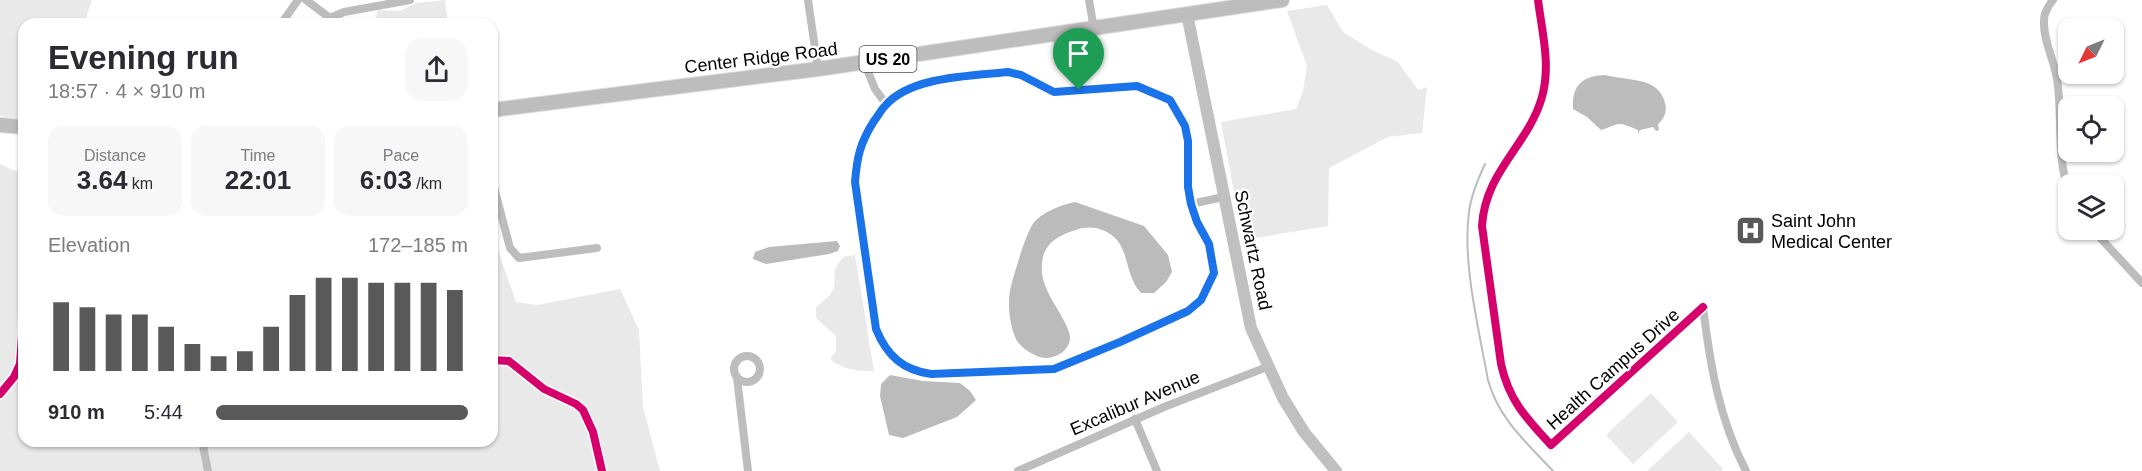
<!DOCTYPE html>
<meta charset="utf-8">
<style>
body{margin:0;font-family:Helvetica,sans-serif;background:#f7f7f7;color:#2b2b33;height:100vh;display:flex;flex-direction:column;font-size:22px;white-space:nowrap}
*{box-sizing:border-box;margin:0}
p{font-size:20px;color:#7c7c81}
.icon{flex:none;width:33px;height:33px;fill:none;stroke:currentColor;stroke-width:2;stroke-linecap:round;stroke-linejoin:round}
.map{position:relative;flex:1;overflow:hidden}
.drawer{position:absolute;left:18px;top:18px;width:480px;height:429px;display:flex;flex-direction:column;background:#fff;border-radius:18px;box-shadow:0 2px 4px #0004}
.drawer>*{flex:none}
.needle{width:39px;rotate:227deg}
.fabs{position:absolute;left:2058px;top:18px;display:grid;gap:12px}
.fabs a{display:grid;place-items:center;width:66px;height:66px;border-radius:12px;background:#fff;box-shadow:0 2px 4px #0004;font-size:30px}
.pin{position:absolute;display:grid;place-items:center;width:51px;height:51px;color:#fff;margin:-62px -26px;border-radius:50% 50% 50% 0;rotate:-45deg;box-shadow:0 0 6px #0007}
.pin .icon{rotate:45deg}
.round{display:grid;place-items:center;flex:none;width:63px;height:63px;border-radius:18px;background:#f7f7f7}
.head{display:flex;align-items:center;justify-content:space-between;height:102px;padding:0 30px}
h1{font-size:33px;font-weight:700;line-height:45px}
.metrics{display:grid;grid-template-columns:repeat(3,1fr);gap:9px;height:102px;padding:6px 30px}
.metrics div{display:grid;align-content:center;border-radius:15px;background:#f7f7f7;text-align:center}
.metrics b{font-size:26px;font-weight:700}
.metrics small{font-size:16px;font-weight:400}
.metrics p{font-size:16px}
.chart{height:168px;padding:12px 30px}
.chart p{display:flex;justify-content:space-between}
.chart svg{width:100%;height:108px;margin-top:6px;stroke:#595959;stroke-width:6}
ul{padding:0 30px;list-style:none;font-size:20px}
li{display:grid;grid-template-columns:96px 72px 1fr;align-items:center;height:45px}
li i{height:15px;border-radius:8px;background:#595959}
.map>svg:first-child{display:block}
.green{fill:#e9e9e9}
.water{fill:#bbb}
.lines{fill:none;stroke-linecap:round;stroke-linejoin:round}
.stream{stroke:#bbb;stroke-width:2}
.primary-casing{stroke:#dbdbdb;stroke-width:16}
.street{stroke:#bdbdbd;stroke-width:8}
.secondary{stroke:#c0c0c0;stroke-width:12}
.primary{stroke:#bdbdbd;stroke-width:14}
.cycleway-casing{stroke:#fff;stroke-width:11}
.cycleway{stroke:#d6006c;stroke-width:8}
.route-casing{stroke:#fff;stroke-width:12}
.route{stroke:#1a73e8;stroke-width:8}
.labels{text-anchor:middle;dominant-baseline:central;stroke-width:4.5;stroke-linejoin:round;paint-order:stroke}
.shield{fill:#fff;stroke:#4c4c4c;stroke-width:1.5}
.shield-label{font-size:16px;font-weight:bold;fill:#000}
.street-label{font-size:18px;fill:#000;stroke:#fff}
.poi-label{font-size:18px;fill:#000;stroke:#fff;text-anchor:start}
</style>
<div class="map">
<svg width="2142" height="471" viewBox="0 0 2142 471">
<rect width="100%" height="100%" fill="#fff"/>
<path class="green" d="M0,0H92L84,24H24V119L0,116Z
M445,0L448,24H376L377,10L400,11L416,3Z
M1327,5L1343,32L1372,50L1398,62L1418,90L1427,87L1422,133L1388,137L1329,168L1328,226L1243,240L1221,122L1296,109L1303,91L1307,66L1287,11Z
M0,164L15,171L24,172V441H492V233L516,302L537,305L620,289L639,330L643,407L660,471H0Z
M855,255L874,371C858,371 843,370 830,359L836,351V336L816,318V307L829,296L834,289L835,269L843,257Z
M1651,393L1678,422L1633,464L1606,435Z
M1689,432L1723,469L1721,471H1647Z"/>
<path class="water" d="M1605,75C1626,81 1659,76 1665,103C1667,111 1665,118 1658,124L1659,130L1656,131L1653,127L1640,130L1638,134V130C1616,121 1622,123 1601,130L1587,117L1573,109C1572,86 1581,76 1605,75Z
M1075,202L1144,226L1168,255L1172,272L1166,282L1154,293H1141C1125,276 1130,252 1114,237C1104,228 1089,225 1076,230C1062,234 1047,241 1043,257C1036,287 1060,306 1069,332C1075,350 1052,363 1037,356C1030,353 1020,347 1016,339C1009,324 1007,301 1011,286C1015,272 1026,231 1035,221C1045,211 1061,205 1075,202Z
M837,241L840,246L838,251L829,254L766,264L753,259L755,252L769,247Z
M890,375L923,381L960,383L970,391L976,400L957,417L903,438L889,435L880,396L881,384Z"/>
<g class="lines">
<path class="stream" d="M1485,164C1478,179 1471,195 1469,212C1462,262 1479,330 1488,380C1498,418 1527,443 1553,471"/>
<defs>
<path id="primary" d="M492,110L818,69L1282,0
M0,125L24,127"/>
</defs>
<use href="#primary" class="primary-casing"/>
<path class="street" d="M306,0L330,18
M808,0L818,69
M1089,0L1094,29
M1538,0C1542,32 1551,65 1542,97C1528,146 1485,171 1482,226L1501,364C1509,401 1527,419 1551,445L1703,307
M2053,0C2048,6 2044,13 2044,21C2043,40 2054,60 2057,79C2063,116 2056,153 2068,189
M125,24V23
M281,24L298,0
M331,24L330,18L344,12L410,0
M1060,34L1067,42L1079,90
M1060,34C1054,54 1057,58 1073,70
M864,62L875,89L886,104
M1008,72L1021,75L1054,92L1137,86L1170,100L1185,126L1188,141V187L1191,204L1197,222L1209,244L1214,272L1201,300L1188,311L1120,342L1054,369L931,374C903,370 886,356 876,329L855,182C857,157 860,143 874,121C878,116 881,110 885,106C910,76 972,76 1008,72Z
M492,180L510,248L519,258L597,248
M1191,204L1223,197
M2093,230L2142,283
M1703,307C1710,364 1719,419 1746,471
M734 369a13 13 0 1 1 26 0a13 13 0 1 1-26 0Z
M737,378L748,471
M1135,419L1157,471
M202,441L208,471
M1018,471L1164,407L1267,367"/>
<path class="secondary" d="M1187,14L1251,328L1283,398L1304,432L1336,471"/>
<use href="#primary" class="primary"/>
<defs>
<path id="cycleway" d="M1538,0C1542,32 1551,65 1542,97C1528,146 1485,171 1482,226L1501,364C1509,401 1527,419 1551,445L1703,307
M1008,72L1021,75L1054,92L1137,86L1170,100L1185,126L1188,141V187L1191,204L1197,222L1209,244L1214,272L1201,300L1188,311L1120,342L1054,369L931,374C903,370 886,356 876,329L855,182C857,157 860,143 874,121C878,116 881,110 885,106C910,76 972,76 1008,72Z
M492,360L509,361L544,389L576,404L583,410L593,432L602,471
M0,394L14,377L20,364L24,305"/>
</defs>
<use href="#cycleway" class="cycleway-casing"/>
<use href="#cycleway" class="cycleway"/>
</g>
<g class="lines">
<defs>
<path id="route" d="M1008,72L1021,75L1054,92L1137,86L1170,100L1185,126L1188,141V187L1191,204L1197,222L1209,244L1214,273L1201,300L1188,311L1120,342L1054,369L931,374C903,370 887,356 876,329L855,182C857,157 860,143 874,121C878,116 881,110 885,106C910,76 972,76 1008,72Z"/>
</defs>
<use href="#route" class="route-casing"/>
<use href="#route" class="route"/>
</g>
<defs>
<symbol id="hospital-square" viewBox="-11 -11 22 22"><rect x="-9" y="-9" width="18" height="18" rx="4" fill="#595959" stroke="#fff"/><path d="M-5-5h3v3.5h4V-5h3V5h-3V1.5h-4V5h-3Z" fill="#fff"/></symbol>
</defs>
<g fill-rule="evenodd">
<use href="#hospital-square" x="1734" y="214" width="33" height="33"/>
</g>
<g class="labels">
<rect class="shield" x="859.5" y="46" width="57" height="26" rx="4.5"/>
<g class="shield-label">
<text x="888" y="59">US 20</text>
</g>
<g class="street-label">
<text transform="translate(761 58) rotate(-7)">Center Ridge Road</text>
<text transform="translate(1253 250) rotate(78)">Schwartz Road</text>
<text transform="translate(1613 369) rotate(-42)">Health Campus Drive</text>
<text transform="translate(1135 403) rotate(-23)">Excalibur Avenue</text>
</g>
<g class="poi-label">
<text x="1771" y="221">Saint John<tspan x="1771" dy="21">Medical Center</tspan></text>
</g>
</g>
</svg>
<div class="fabs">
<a><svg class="needle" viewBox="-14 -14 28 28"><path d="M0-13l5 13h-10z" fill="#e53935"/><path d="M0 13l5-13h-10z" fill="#7c7c81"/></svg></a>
<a><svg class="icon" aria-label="locate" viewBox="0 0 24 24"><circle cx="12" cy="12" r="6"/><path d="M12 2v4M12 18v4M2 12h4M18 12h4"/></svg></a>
<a><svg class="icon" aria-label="layers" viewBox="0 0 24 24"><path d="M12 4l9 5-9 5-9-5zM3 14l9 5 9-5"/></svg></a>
</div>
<div class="pin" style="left:1079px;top:90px;background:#1e9e55"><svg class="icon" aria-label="arrive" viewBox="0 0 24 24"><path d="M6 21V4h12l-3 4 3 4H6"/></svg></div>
<section class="drawer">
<div class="head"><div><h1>Evening run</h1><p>18:57 · 4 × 910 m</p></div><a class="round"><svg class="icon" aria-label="share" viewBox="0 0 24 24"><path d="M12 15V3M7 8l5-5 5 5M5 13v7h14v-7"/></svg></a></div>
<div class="metrics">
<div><p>Distance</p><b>3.64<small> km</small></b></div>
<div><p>Time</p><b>22:01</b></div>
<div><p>Pace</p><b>6:03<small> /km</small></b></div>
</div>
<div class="chart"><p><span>Elevation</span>172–185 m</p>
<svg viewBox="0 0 160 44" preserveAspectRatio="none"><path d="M5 44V16M15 44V18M25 44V21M35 44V21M45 44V26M55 44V33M65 44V38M75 44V36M85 44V26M95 44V13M105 44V6M115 44V6M125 44V8M135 44V8M145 44V8M155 44V11"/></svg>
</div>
<ul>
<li><b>910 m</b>5:44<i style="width:100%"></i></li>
</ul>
</section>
</div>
